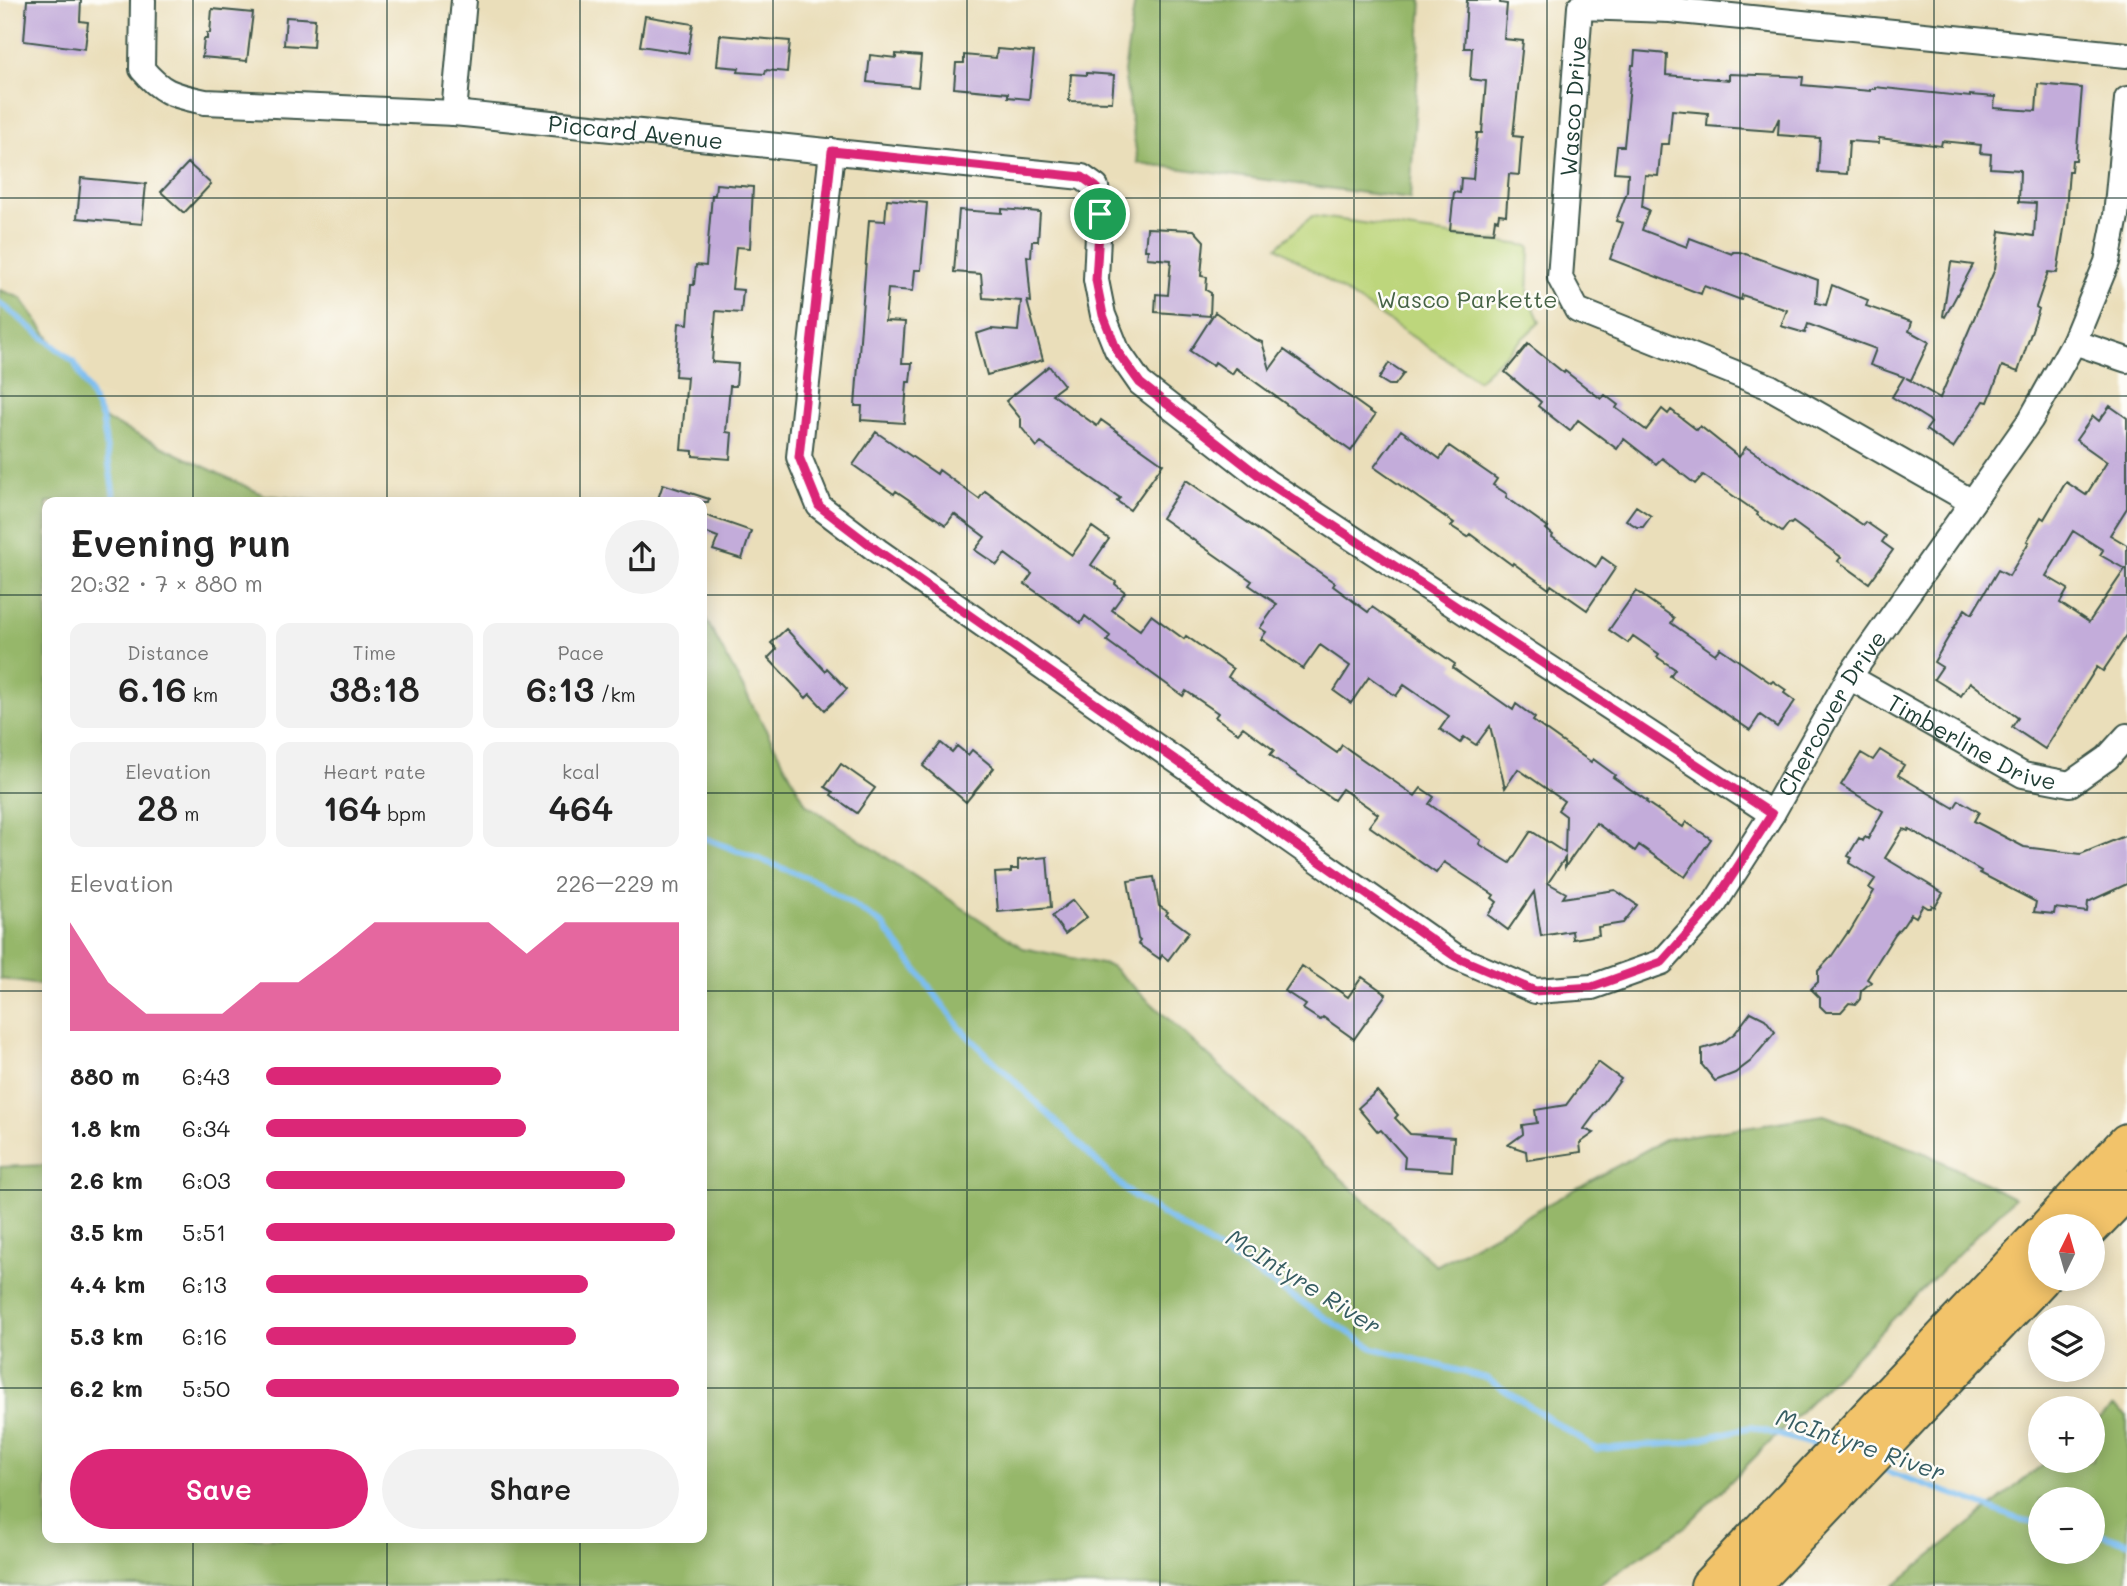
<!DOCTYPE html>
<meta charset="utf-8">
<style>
body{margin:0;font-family:Mali,sans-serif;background:#f2f2f2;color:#222;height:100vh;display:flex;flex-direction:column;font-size:26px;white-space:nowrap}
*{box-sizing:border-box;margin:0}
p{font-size:23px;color:#767676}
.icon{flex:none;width:38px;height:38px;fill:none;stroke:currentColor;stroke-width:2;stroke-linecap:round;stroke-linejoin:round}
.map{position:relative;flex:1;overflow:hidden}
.details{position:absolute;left:42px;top:497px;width:665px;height:1046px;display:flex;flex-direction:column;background:#fff;border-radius:14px;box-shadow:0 4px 18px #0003}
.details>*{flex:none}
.needle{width:46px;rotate:5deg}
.buttons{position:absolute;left:2028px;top:1214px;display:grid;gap:14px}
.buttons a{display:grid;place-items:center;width:77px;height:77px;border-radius:50%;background:#fff;box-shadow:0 4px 18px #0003;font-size:35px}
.pin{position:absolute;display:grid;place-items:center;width:60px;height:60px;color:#fff;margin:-30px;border:4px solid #fff;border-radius:50%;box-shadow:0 2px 7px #0007}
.round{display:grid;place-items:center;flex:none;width:74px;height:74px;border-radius:37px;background:#f2f2f2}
.headline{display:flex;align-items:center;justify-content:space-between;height:119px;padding:0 28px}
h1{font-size:38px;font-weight:600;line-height:52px}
.figures{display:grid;grid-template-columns:repeat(3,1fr);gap:10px;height:119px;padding:7px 28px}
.figures div{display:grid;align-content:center;border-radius:14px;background:#f2f2f2;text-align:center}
.figures b{font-size:35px;font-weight:600}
.figures small{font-size:19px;font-weight:400}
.figures p{font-size:19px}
.chart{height:196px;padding:14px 28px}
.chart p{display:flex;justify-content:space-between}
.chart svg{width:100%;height:126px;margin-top:7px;fill:#db2777;opacity:.7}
.cta{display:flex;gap:14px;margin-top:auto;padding:14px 28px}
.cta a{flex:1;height:80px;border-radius:42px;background:#db2777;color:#fff;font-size:28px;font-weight:600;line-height:80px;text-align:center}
.cta a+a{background:#f2f2f2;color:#222}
ul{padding:0 28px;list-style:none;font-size:23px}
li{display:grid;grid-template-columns:112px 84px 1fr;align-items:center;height:52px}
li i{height:18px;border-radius:9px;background:#db2777}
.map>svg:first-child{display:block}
.green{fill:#bdd67b;stroke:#6e8a58;stroke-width:2}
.forest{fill:#96b76b;stroke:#5a7a50;stroke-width:2;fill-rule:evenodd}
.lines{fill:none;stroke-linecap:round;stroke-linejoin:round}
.stream{stroke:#7bbef1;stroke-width:6}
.building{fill:#c3acda;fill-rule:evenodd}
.minor-casing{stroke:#3d5548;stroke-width:28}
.trunk-casing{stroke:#3d5548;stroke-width:42}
.minor{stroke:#fff;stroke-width:24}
.trunk{stroke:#f2c36a;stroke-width:38}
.route-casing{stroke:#fff;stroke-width:14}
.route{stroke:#db2777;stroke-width:9}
.grid{fill:none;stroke:#1f3d34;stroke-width:2;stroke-opacity:0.55}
.labels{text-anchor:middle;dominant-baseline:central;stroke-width:5;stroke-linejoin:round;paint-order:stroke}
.street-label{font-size:23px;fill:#1f3d34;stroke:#fdfcf7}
.park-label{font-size:23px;fill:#466346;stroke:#fdfcf7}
.water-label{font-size:24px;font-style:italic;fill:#365d63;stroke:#fdfcf7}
</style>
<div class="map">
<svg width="2127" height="1586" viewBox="0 0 2127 1586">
<rect width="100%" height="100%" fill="#fdfcf7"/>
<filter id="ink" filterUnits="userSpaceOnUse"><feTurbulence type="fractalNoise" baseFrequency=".0143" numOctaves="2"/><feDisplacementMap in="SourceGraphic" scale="14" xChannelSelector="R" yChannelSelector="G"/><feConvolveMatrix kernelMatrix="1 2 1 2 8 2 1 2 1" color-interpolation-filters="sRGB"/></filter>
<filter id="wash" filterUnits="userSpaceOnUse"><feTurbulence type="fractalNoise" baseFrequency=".00686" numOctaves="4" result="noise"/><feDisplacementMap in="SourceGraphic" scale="28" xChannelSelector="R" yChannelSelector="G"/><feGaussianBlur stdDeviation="1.57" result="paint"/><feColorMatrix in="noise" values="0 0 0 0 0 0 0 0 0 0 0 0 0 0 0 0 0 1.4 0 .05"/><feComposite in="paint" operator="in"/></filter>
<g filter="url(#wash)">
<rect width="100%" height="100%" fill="#eadeba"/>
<path class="green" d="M1312,216L1530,246L1528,294L1540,322L1478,380L1277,247Z"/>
<path class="forest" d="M1135,0H1422L1410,199L1138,163L1124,72Z
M0,290L21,298L55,346L74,362L102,418L264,495L326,502H47V986L0,979Z
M702,612L806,804L1023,948L1111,966L1436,1266L1666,1139L1824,1115L1927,1154L2014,1198L1686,1526L1597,1586H0V1167L47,1165V1538H702Z
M2114,1406L2127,1416V1586H1893L2047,1461H2093V1424ZM2040,1500H2093V1552H2040Z"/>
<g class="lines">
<path class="stream" d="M0,303L74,362L102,418L114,497L113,502
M702,837L818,882L883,925L961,1029L1129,1193L1373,1348L1486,1378L1596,1449L1682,1443L1751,1427L1822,1447
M1878,1468L1975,1502L2023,1521L2040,1524
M2093,1532L2127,1542"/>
</g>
<g id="blocks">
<path class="building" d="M27,0H81L80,21L88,22L85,49L24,41Z
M1467,0H1500V3L1507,4L1504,39L1523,41L1513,136L1522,137L1519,175L1509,174L1506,215L1499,214L1498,220L1495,219L1493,233L1450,230L1454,192L1460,193L1461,178L1473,179L1477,133H1482L1486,81L1470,79L1472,48H1464Z
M212,9L253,13L247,61L202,57L204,39H207V33H210Z
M645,16L693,24L688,53L640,46Z
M286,17L315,19L313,47L284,45Z
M720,35L790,41L787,72L766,70L765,74L738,72L739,68L717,66Z
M997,49L1034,52L1029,99L1008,97V93L954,88L956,63H964V55L996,58Z
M1635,51L1667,54L1666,75L1729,80V74L1786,76L1803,77L1802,85L1870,91V89H1875V87L1970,97V95L1995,97L1994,108L2036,111L2038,84L2082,88L2076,160H2072L2071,171H2069L2065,223L2057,273L2048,272L2036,307L2039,309L2018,372L2002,366L1988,402L1984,401L1953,448L1926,430L1931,423L1929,420L1892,397L1904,377L1870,365L1876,349L1808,324L1805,333L1781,326L1787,310L1742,295L1741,300L1704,286L1701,294L1610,259L1623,223L1616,221L1627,192L1628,173L1614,172L1617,146H1624L1632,65H1634ZM1672,110L1708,113L1707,126L1773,131L1779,118L1778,135L1820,138L1818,172L1847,174L1849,141L1879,143V138L1941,146L1942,141L1981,145L1980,153L1991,154L1990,168L2020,170L2019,202L2036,203L2034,236L2000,231L1995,269L1940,398L1906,378L1911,380L1929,342L1909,331L1912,322L1866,306L1868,300L1832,285L1826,305L1816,303L1818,280L1740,252H1733L1732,254L1690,238L1687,247L1642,230L1649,210L1642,207L1645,175L1658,176L1661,144H1669Z
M896,54L921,56L918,87L867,82L870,55L896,58Z
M1087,73L1114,75L1112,102L1069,101L1071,74L1087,75Z
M188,163L211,184L184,213L161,192Z
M81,178L146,184L142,224L77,218Z
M716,184L753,187L750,248L736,247L732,289L743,290L741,313L716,311L712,362L738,364L736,386H730L726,432L732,433L730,459L693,456V451L681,450L687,377L675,376L679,323L688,324L691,285H694L696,265L706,266L712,195H715Z
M887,199L927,203L921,270H915L913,291L888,289L885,321L905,322L902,363H912L910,382H907L904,423L861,420L862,406H855L869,220L885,221Z
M1002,209L1040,212L1038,241H1032L1031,257L1027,256L1031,302L1027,301L1043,360L987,375L976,334L991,329L1018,331L1021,301L983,298L981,274L954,272L959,210L1002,213Z
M1147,228L1194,230L1204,241L1201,276L1207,277L1206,290L1211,293L1210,316L1155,312L1156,294L1168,295L1171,260L1147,258L1148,250H1145Z
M1951,262L1973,265L1945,317L1943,316Z
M1215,312L1254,339L1262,342L1270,369L1284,350L1375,415L1351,451L1236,368L1232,374L1215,362L1213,366L1190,351Z
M1528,344L1564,373L1565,371L1601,399L1605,395L1618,405L1616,408L1646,430L1662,409L1668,414L1671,410L1697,430L1700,426L1739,457L1746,447L1863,525L1866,522L1886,536L1882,542L1893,550L1869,583L1838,561L1841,557L1793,522L1791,524L1789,523L1782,532L1757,515L1758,513L1703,475L1695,484L1662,458L1656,464L1624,439L1617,449L1578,420L1570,431L1538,406L1541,402L1505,372Z
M1389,363L1404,373L1395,385H1389L1379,379Z
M1049,366L1064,385L1052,394L1097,426L1101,420L1163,464L1130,510L1117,501L1120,498L1041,443L1037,447L1021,427V419L1006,401Z
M2110,406L2127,418V508L2110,535L2127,545V635L2103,671L2097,667L2045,749L2012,727L2018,718L1970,682L1961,696L1934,679L1942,667L1934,662L1965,609L1972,614L1998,570L2009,576L2029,542L2027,541L2041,517L2044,519L2066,482L2086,495L2107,462L2076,440L2093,416L2099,421ZM2073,531L2103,550L2100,555L2125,569L2089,622L2060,603L2068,589L2046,576Z
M1401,430L1440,459L1449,446L1497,479L1493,485L1507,494L1506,497L1548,527L1546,529L1553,535L1552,537L1596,567L1602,557L1616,567L1587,610L1551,585L1549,589L1513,563L1512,565L1470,534L1468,537L1451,526L1454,523L1374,467Z
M876,432L937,474L939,470L979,499L985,491L1072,555L1092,527L1109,539L1091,565L1116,582L1115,584L1125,592L1112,610L1140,630L1151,615L1184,639L1186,636L1233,669L1228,677L1337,753L1342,745L1415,796L1421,788L1434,797L1429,804L1481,840L1479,844L1510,863L1531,831L1565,853L1566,816L1558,810L1564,801L1518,769L1505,788L1490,726L1476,745L1464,737L1460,743L1440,729L1449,716L1404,685L1396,696L1369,677L1351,703L1334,691L1350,666L1320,645L1303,669L1261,639L1266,632L1260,628L1277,604L1249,585L1252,581L1162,518L1186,480L1335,583L1333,586L1368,612L1372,607L1455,664L1453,668L1513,710L1516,704L1535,718L1533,721L1591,762L1593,759L1615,775L1613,777L1647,801L1646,802L1683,827L1686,822L1711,839L1685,877L1639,845L1635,851L1596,823L1565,867V858L1548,883L1566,893L1563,898L1615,890L1637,905L1623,923L1598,927L1599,935L1573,939L1572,931L1541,936L1534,892L1508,930L1488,915L1497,902L1492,898L1494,895L1444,862L1436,873L1416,859L1369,826L1378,814L1342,789L1334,800L1270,755L1274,750L1243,727L1238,733L1215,717L1218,713L1186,691L1183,696L1107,641L1110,636L1085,616L1081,623L1025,584L1032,574L1005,554L997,565L975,550L985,537L954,514L946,525L896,491L894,494L853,465Z
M663,484L709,499L708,502H657Z
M1636,506L1651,516L1643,527H1637L1626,520Z
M702,514L751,531L742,559L713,550L718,537L702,531Z
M1636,591L1674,618L1671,623L1715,654L1720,648L1771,683L1773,681L1786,690L1784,693L1795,701L1777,727L1760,715L1750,730L1670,676L1675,669L1657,657L1659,654L1633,636L1628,643L1609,630Z
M786,629L825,671L827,668L847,689L825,710L810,694L806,698L768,658L777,649L771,643Z
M941,743L952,752L957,746L968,755L972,750L994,768L966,802L923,766Z
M1880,750L1904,765L1898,775L1954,808L1959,800L1979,812L1974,821L2024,847L2081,854L2127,835V884L2088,902L2087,912L2055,908L2054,914L2034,912L2036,902L1980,873L1981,871L1909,829L1908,831L1903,829L1885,858L1943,893L1935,907L1932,905L1931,908H1928L1923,905L1916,917L1911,914L1903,926H1902L1895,934L1867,979L1871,982L1861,991L1860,999L1856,1004L1849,1003L1841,1012H1826L1820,1006V998L1811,989L1818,982V971L1831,957L1848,932L1849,933L1874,891L1869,888L1875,879L1849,863L1852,858L1848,856L1859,838L1863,841L1865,837L1868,839L1883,811L1841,785L1861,753L1873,760Z
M841,764L875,788L857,813L831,795L833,792L825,787Z
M1047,857L1051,907L998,912L995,873L1011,872V869H1018V860Z
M1154,877L1159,906L1168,912L1166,915L1189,932L1168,960L1162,955L1160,959L1138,944L1140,941L1138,939L1128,881Z
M1073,900L1087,917L1065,934L1052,916Z
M1302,966L1348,997L1362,977L1386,994L1354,1039L1323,1017L1320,1020L1303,1009L1306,1005L1285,991Z
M1751,1012L1765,1019L1775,1032L1751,1061L1735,1073L1715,1081L1702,1065V1049L1722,1043L1735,1033Z
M1598,1062L1621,1079L1584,1129L1594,1133L1580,1143L1581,1152L1527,1160L1526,1151L1508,1145L1523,1134L1522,1125L1537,1123L1535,1110L1566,1105Z
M1377,1091L1398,1115L1395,1118L1410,1134L1454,1137L1452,1171L1404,1168L1405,1157L1381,1130L1378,1132L1358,1108Z"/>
</g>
</g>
<g filter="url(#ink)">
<use href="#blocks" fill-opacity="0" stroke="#3d5548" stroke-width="2"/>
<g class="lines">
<defs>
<g id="minor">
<path id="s1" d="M143,0L142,69C163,94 174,95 205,102L454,113L1082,177L1096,187L1099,214L1096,280L1103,315L1117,350L1140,383L1267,482L1772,814"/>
<path d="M454,113L464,0"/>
<path id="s2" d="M832,151L799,457L819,506L878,551L1456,957L1535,991L1592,987L1662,962L1713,906L1772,814L1849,677L2031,419L2074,342L2107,262L2116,216L2127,99"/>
<path d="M2074,342L2127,360"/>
<path id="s3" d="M1972,502L1770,387L1577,310L1560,278L1580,7L1670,10L2127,55"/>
<path id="s4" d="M1849,677L2023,775L2070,784L2107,758L2127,736"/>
</g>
<path id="trunk" d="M2049,1227L2127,1143
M2090,1227L2127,1189
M1710,1586L2040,1236
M1749,1586L2040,1279"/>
</defs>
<use href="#minor" class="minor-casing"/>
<use href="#trunk" class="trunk-casing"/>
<use href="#minor" class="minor"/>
<use href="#trunk" class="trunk"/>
</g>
</g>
<g class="lines" filter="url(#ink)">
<defs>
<path id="route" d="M832,151L1082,177L1096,187L1100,214L1096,280L1103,315L1117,351L1140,383L1267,482L1772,814L1713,905L1662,962L1592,987L1535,991L1456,957L878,551L819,506L799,457Z"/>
</defs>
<use href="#route" class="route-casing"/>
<use href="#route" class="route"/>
</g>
<path class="grid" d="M193,0V502M387,0V502M580,0V502M773,0V1586M967,0V1586M1160,0V1586M1354,0V1586M1547,0V1586M1740,0V1586M1934,0V1586M0,198H2127M0,396H2127M0,595H47M702,595H2127M0,793H47M702,793H2127M0,991H47M702,991H2127M0,1190H47M702,1190H2127M0,1388H47M702,1388H2127M193,1538V1586M387,1538V1586M580,1538V1586"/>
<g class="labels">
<g class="street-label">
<text stroke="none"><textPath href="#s3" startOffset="649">Wasco Drive</textPath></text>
<text stroke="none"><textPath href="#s1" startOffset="574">Piccard Avenue</textPath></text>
<text stroke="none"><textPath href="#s2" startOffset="1661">Chercover Drive</textPath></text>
<text stroke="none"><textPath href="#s4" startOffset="140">Timberline Drive</textPath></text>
</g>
<g class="park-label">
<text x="1467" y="299">Wasco Parkette</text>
</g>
<g class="water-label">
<text transform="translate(1304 1281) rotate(32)">McIntyre River</text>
<text transform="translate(1861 1444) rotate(19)">McIntyre River</text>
</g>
</g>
</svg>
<div class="buttons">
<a><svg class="needle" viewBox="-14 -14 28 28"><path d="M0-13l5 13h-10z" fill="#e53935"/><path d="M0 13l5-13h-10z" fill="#767676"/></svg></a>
<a><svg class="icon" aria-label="layers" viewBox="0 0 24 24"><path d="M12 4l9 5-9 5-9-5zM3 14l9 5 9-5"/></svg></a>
<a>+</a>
<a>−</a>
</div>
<div class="pin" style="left:1100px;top:214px;background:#1e9e55"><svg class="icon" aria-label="arrive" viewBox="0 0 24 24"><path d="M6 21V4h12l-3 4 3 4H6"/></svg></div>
<section class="details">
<div class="headline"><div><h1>Evening run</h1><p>20:32 · 7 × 880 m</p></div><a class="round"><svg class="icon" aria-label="share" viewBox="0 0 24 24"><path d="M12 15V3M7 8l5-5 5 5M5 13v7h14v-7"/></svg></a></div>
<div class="figures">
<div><p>Distance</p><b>6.16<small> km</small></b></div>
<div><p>Time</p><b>38:18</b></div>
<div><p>Pace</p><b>6:13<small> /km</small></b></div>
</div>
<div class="figures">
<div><p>Elevation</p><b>28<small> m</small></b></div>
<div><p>Heart rate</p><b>164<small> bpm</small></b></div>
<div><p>kcal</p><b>464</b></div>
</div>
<div class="chart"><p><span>Elevation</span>226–229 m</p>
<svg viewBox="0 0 160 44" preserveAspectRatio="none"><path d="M0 44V6L10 27L20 38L30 38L40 38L50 27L60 27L70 17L80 6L90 6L100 6L110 6L120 17L130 6L140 6L150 6L160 6V44z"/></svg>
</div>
<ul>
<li><b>880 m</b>6:43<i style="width:57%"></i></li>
<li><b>1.8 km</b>6:34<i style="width:63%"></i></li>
<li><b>2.6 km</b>6:03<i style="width:87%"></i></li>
<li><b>3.5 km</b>5:51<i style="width:99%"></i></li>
<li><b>4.4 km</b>6:13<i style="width:78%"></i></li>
<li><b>5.3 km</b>6:16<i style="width:75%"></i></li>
<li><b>6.2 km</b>5:50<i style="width:100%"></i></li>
</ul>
<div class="cta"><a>Save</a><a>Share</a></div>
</section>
</div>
